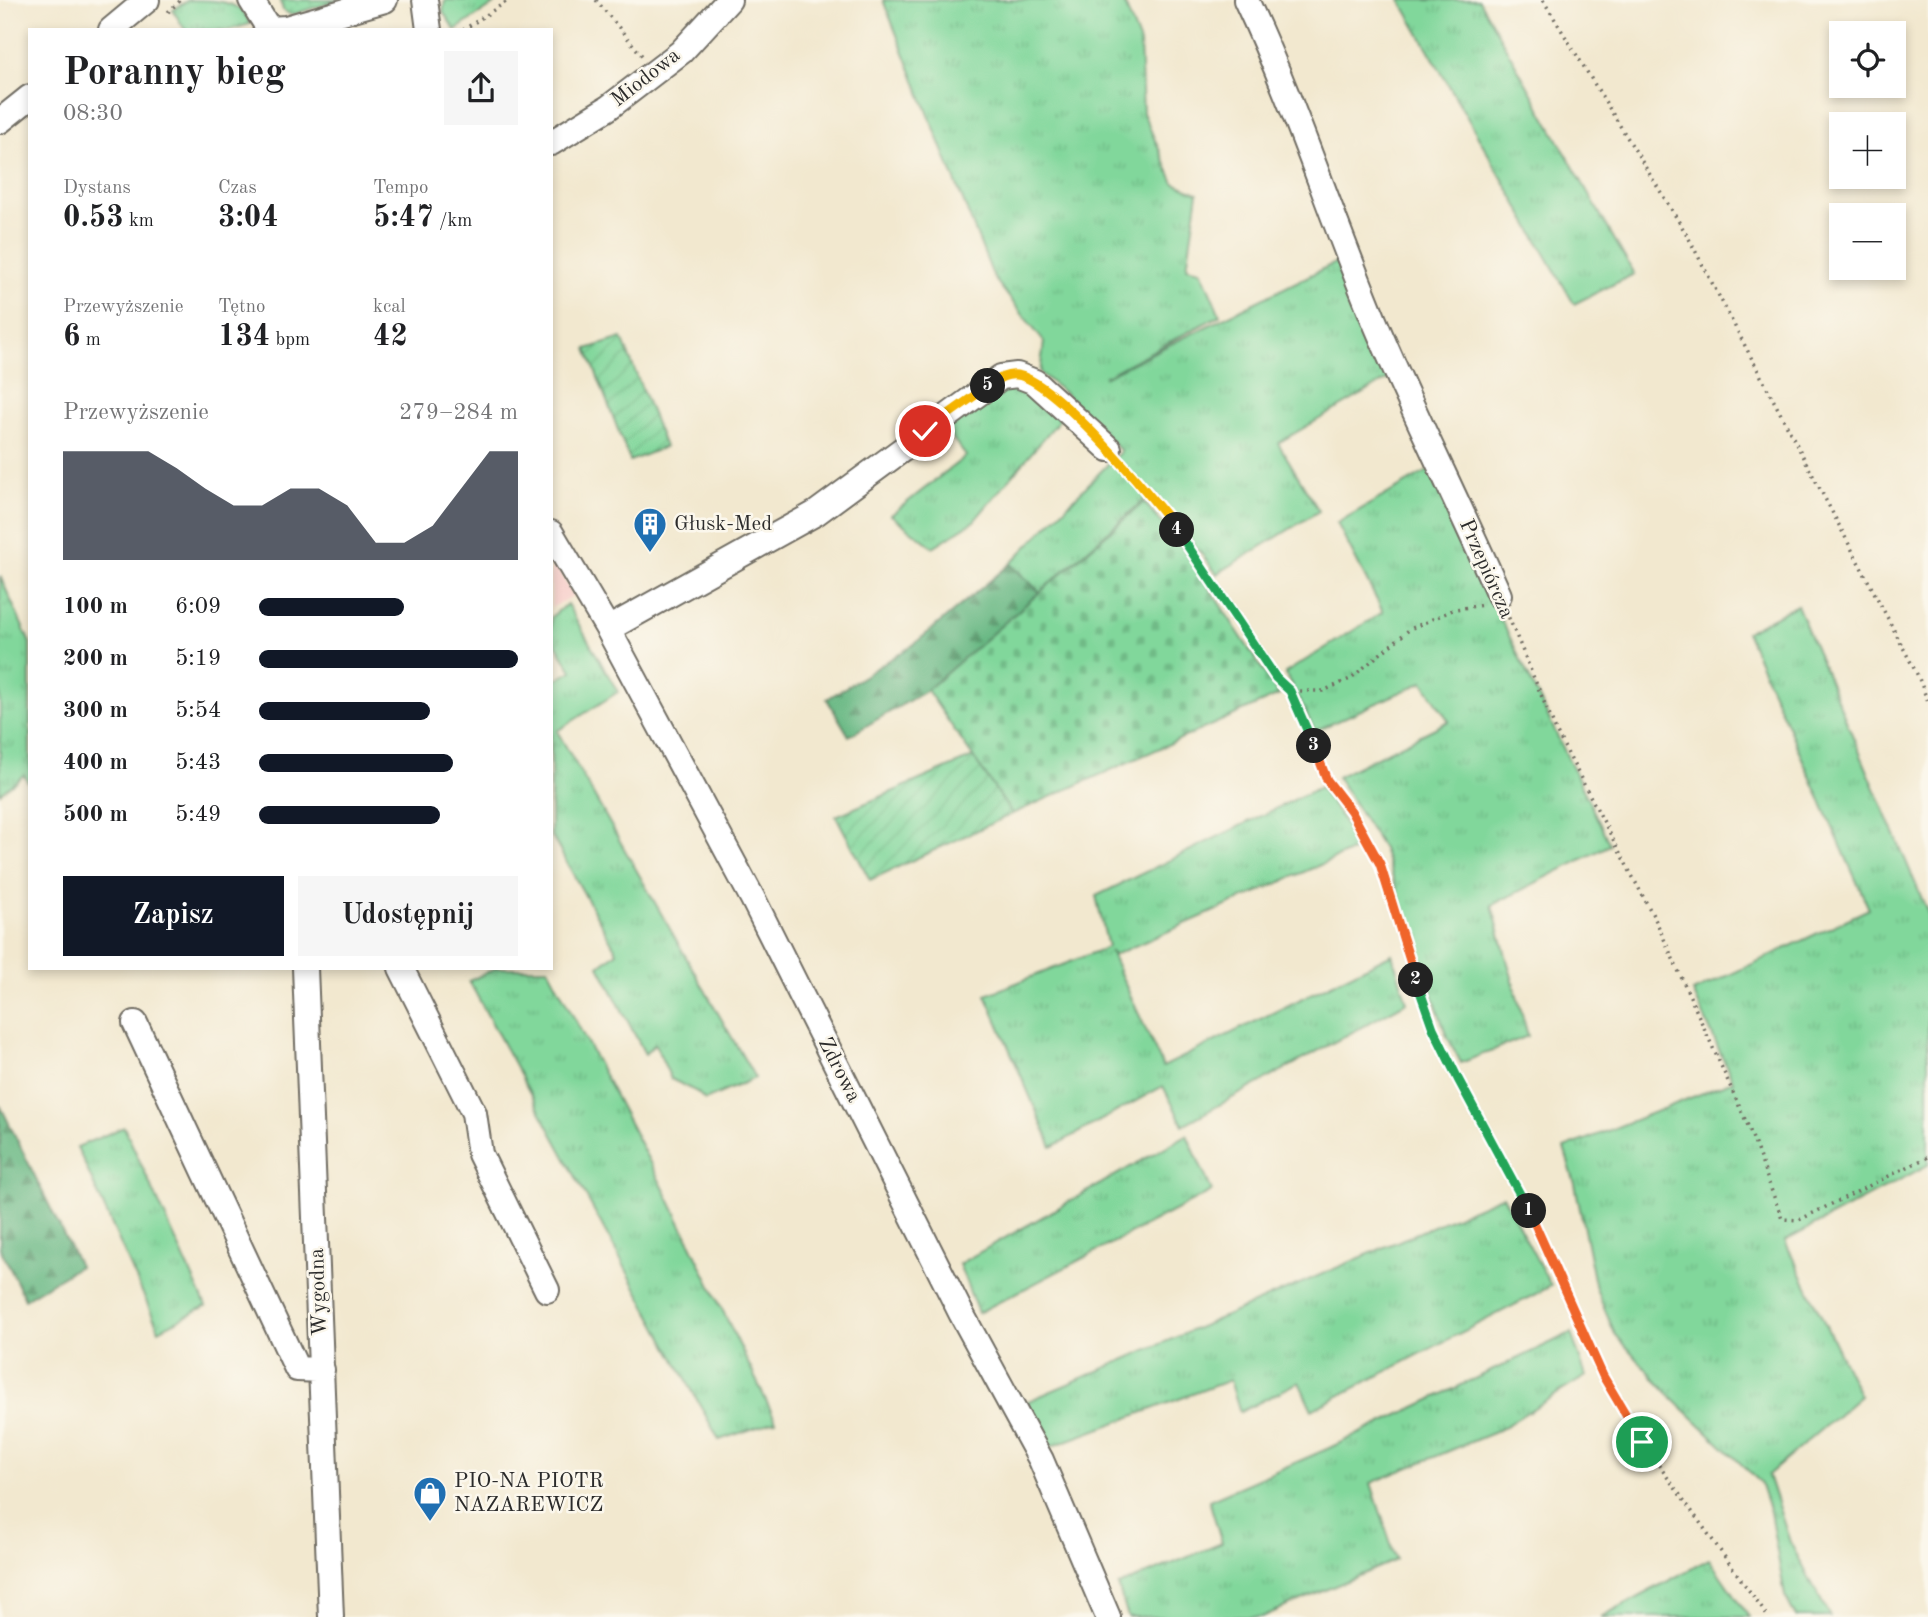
<!DOCTYPE html>
<html lang="pl">
<meta charset="utf-8">
<style>
body{margin:0;font-family:"Old Standard TT",serif;background:#f6f6f6;color:#202124;height:100vh;display:flex;flex-direction:column;font-size:26px;white-space:nowrap}
*{box-sizing:border-box;margin:0}
p{font-size:23px;color:#757577}
.icon{flex:none;width:38px;height:38px;fill:none;stroke:currentColor;stroke-width:2;stroke-linecap:round;stroke-linejoin:round}
.map{position:relative;flex:1;overflow:hidden}
.drawer{position:absolute;left:28px;top:28px;width:525px;height:942px;display:flex;flex-direction:column;background:#fff;border-radius:0px;box-shadow:0 4px 10px #0003}
.drawer>*{flex:none}
.buttons{position:absolute;left:1829px;top:21px;display:grid;gap:14px}
.buttons a{display:grid;place-items:center;width:77px;height:77px;border-radius:0px;background:#fff;box-shadow:0 4px 10px #0003;font-size:35px}
.pin{position:absolute;display:grid;place-items:center;width:60px;height:60px;color:#fff;margin:-30px;border:4px solid #fff;border-radius:50%;box-shadow:0 2px 7px #0007}
.km{position:absolute;width:35px;height:35px;margin:-18px;border-radius:50%;background:#222;color:#fff;font-size:19px;line-height:35px;text-align:center}
.round{display:grid;place-items:center;flex:none;width:74px;height:74px;border-radius:0px;background:#f6f6f6}
.head{display:flex;align-items:center;justify-content:space-between;height:119px;padding:0 35px}
h1{font-size:38px;font-weight:700;line-height:52px}
.metrics{display:grid;grid-template-columns:repeat(3,1fr);gap:10px;height:119px;padding:7px 35px}
.metrics div{display:grid;align-content:center}
.metrics b{font-size:30px;font-weight:700}
.metrics small{font-size:19px;font-weight:400}
.metrics p{font-size:19px}
.chart{height:196px;padding:14px 35px}
.chart p{display:flex;justify-content:space-between}
.chart svg{width:100%;height:126px;margin-top:7px;fill:#111827;opacity:.7}
.action{display:flex;gap:14px;margin-top:auto;padding:14px 35px}
.action a{flex:1;height:80px;border-radius:0px;background:#111827;color:#fff;font-size:28px;font-weight:700;line-height:80px;text-align:center}
.action a+a{background:#f6f6f6;color:#202124}
ul{padding:0 35px;list-style:none;font-size:23px}
li{display:grid;grid-template-columns:112px 84px 1fr;align-items:center;height:52px}
li i{height:18px;border-radius:9px;background:#111827}
.map>svg:first-child{display:block}
.built{fill:#f7d0cc}
.grass{fill:url(#grass-tufts);stroke:#568163;stroke-width:2}
.forest{fill:url(#forest-firs);stroke:#4a7257;stroke-width:2}
.cemetery{fill:url(#cemetery-stones);stroke:#568163;stroke-width:2}
.park{fill:url(#park-dots);stroke:#568163;stroke-width:2}
.garden{fill:url(#garden-furrows);stroke:#568163;stroke-width:2}
.lines{fill:none;stroke-linecap:round;stroke-linejoin:round}
.minor-casing{stroke:#716d64;stroke-width:28}
.path{stroke:#716d64;stroke-width:3.5;stroke-dasharray:2 5;stroke-linecap:butt}
.minor{stroke:#fff;stroke-width:24}
.split-1-casing{stroke:#fff;stroke-width:14}
.split-2-casing{stroke:#fff;stroke-width:14}
.split-3-casing{stroke:#fff;stroke-width:14}
.split-4-casing{stroke:#fff;stroke-width:14}
.split-5-casing{stroke:#fff;stroke-width:14}
.split-6-casing{stroke:#fff;stroke-width:14}
.split-1{stroke:#f0652b;stroke-width:9}
.split-2{stroke:#22a559;stroke-width:9}
.split-3{stroke:#f0652b;stroke-width:9}
.split-4{stroke:#22a559;stroke-width:9}
.split-5{stroke:#f5b400;stroke-width:9}
.split-6{stroke:#f5b400;stroke-width:9}
.labels{text-anchor:middle;dominant-baseline:central;stroke-width:5;stroke-linejoin:round;paint-order:stroke}
.street-label{font-size:21px;fill:#2b2b2b;stroke:#fbf7ec}
.poi-label{font-size:21px;fill:#2b2b2b;stroke:#fbf7ec;text-anchor:start}
</style>
<div class="map">
<svg width="1928" height="1617" viewBox="0 0 1928 1617">
<defs>
<pattern id="grass-tufts" width="24" height="20" patternUnits="userSpaceOnUse" patternTransform="scale(1.75)"><rect width="24" height="20" fill="#81d79b"/><path d="M3 7l-1-3M5 7V3M7 7l1-3M15 17l-1-3M17 17v-4M19 17l1-3" fill="none" stroke="#70b986"/></pattern>
<pattern id="forest-firs" width="22" height="20" patternUnits="userSpaceOnUse" patternTransform="scale(1.75)"><rect width="22" height="20" fill="#68b883"/><path d="M5 1l3.5 6h-7zM16 11l3.5 6h-7z" fill="#56966b"/></pattern>
<pattern id="cemetery-stones" width="16" height="16" patternUnits="userSpaceOnUse" patternTransform="scale(1.75)"><rect width="16" height="16" fill="#81d79b"/><path d="M2 7V4a2 2 0 0 1 4 0v3zM10 15v-3a2 2 0 0 1 4 0v3z" fill="#70b986"/></pattern>
<pattern id="park-dots" width="8" height="8" patternUnits="userSpaceOnUse" patternTransform="scale(1.75)"><rect width="8" height="8" fill="#81d79b"/><path d="M2 2h.1M6 6h.1" fill="none" stroke="#70b986" stroke-width="1.8" stroke-linecap="round"/></pattern>
<pattern id="garden-furrows" width="10" height="10" patternUnits="userSpaceOnUse" patternTransform="scale(1.75)"><rect width="10" height="10" fill="#81d79b"/><path d="M-1 1l2-2M0 10L10 0M9 11l2-2" fill="none" stroke="#70b986"/></pattern>
</defs>
<rect width="100%" height="100%" fill="#fbf7ec"/>
<filter id="ink" filterUnits="userSpaceOnUse"><feTurbulence type="fractalNoise" baseFrequency=".0143" numOctaves="2"/><feDisplacementMap in="SourceGraphic" scale="14" xChannelSelector="R" yChannelSelector="G"/><feConvolveMatrix kernelMatrix="1 2 1 2 8 2 1 2 1" color-interpolation-filters="sRGB"/></filter>
<filter id="wash" filterUnits="userSpaceOnUse"><feTurbulence type="fractalNoise" baseFrequency=".00686" numOctaves="4" result="noise"/><feDisplacementMap in="SourceGraphic" scale="28" xChannelSelector="R" yChannelSelector="G"/><feGaussianBlur stdDeviation="1.57" result="paint"/><feColorMatrix in="noise" values="0 0 0 0 0 0 0 0 0 0 0 0 0 0 0 0 0 1.4 0 .05"/><feComposite in="paint" operator="in"/></filter>
<g filter="url(#wash)">
<rect width="100%" height="100%" fill="#f2e8cf"/>
<path class="built" d="M556,566L573,596L551,608V569Z"/>
<path class="grass" d="M188,0C214,0 242,0 250,24L229,30H185L173,10Z
M445,0H501L455,30L443,12Z
M883,0H1123L1140,43L1143,113L1174,183L1198,193L1187,267L1201,270L1220,315L1104,377L1341,260L1388,379L1278,443L1319,511L1217,574L1153,492L1040,592L1010,564L1121,451L1068,396L1040,373L1044,342L994,278Z
M1400,0H1479L1634,274L1574,304Z
M1009,385L1023,389L1060,419L974,521L933,547L891,515L966,456L944,427Z
M1433,468L1500,617L1610,845L1492,905L1528,1036L1461,1063L1446,1034L1383,849L1337,777L1449,721L1423,682L1315,731L1285,673L1383,612L1337,523Z
M0,576L30,643V786L24,775L0,793Z
M567,604L618,692L557,731L755,1078L705,1100L697,1092L671,1079L655,1044L645,1054L599,966L617,952L551,835V683L572,671L551,636V617Z
M1797,605L1928,913V1165L1785,1241L1860,1396L1768,1475L1790,1542L1830,1617H1796L1785,1596L1770,1512L1760,1482L1671,1397L1615,1334L1596,1289L1575,1184L1564,1148L1733,1081L1693,992L1869,909L1746,632Z
M1320,787L1361,847L1114,955L1110,951L1163,1067L1392,954L1407,1002L1183,1125L1163,1086L1052,1147L986,995L1108,947L1096,896Z
M496,968H548L668,1197L776,1421L719,1440L469,981Z
M124,1127L206,1306L159,1330L77,1147Z
M1187,1135L1212,1191L978,1313L959,1264Z
M1503,1196L1551,1286L1312,1410L1299,1382L1240,1412L1230,1380L1050,1447L1026,1402Z
M1571,1333L1586,1376L1495,1432L1371,1483L1396,1560L1262,1617H1128L1118,1586L1222,1543L1209,1500L1327,1449Z
M1709,1559L1749,1617H1601Z"/>
<path class="forest" d="M1010,564L1040,592L927,690L849,736L827,699L913,645Z
M0,1105L79,1266L25,1299L0,1248Z"/>
<path class="cemetery" d="M1144,502L1184,549L1279,695L1012,814L927,690Z"/>
<path class="park" d="M280,0H339L291,15L283,10Z"/>
<path class="garden" d="M622,338L665,447L630,461L587,349Z
M973,757L1012,814L870,880L836,816Z"/>
</g>
<g filter="url(#ink)">
<g class="lines">
<defs>
<path id="minor" d="M251,0L269,29
M425,0L429,30
M1246,0C1295,104 1330,214 1374,320C1413,413 1459,503 1499,595
M269,29L286,28L385,0
M111,30L147,0
M0,121L30,97
M551,143L608,108L681,52L729,0
M551,533L608,629L753,899L961,1313L1041,1460L1108,1617
M608,629L816,513L1001,377L1017,375L1035,382L1109,449
M305,968L331,1617
M401,968L474,1113L480,1154L547,1290
M135,1023L297,1369L322,1370"/>
</defs>
<use href="#minor" class="minor-casing"/>
<path class="path" d="M596,0L644,58
M1543,0L1687,235L1918,676L1928,702
M168,12L181,0
M463,30L509,0
M1122,463L1175,527L1276,678L1290,691H1323L1350,679L1410,629L1455,609L1484,605
M1506,611L1557,733L1656,921L1749,1128L1782,1219L1799,1220L1928,1157
M1290,691L1327,780L1351,812L1380,865L1433,1029L1523,1197L1603,1376L1642,1442L1768,1617"/>
<use href="#minor" class="minor"/>
</g>
</g>
<g class="lines" filter="url(#ink)">
<defs>
<path id="split-1" d="M1529,1211L1603,1376L1642,1442"/>
<path id="split-2" d="M1416,980L1433,1028L1458,1079L1529,1211"/>
<path id="split-3" d="M1314,746L1327,780L1351,811L1380,864L1416,980"/>
<path id="split-4" d="M1177,530L1276,678L1290,691L1314,746"/>
<path id="split-5" d="M988,386C997,380 1006,373 1017,375C1054,380 1153,497 1177,530"/>
<path id="split-6" d="M925,431L988,386"/>
</defs>
<use href="#split-1" class="split-1-casing"/>
<use href="#split-2" class="split-2-casing"/>
<use href="#split-3" class="split-3-casing"/>
<use href="#split-4" class="split-4-casing"/>
<use href="#split-5" class="split-5-casing"/>
<use href="#split-6" class="split-6-casing"/>
<use href="#split-1" class="split-1"/>
<use href="#split-2" class="split-2"/>
<use href="#split-3" class="split-3"/>
<use href="#split-4" class="split-4"/>
<use href="#split-5" class="split-5"/>
<use href="#split-6" class="split-6"/>
</g>
<defs>
<symbol id="building-pin" viewBox="-11 -11 22 30"><path d="M0 17L-7.5 6A9.5 9.5 0 1 1 7.5 6Z" fill="#1f6fb2" stroke="#fbf7ec"/><path d="M-4-6H4V6H1V3H-1V6H-4ZM-2.5-4.3h1.7v1.8h-1.7ZM.8-4.3h1.7v1.8H.8ZM-2.5-1h1.7V.8h-1.7ZM.8-1h1.7V.8H.8Z" fill="#fff"/></symbol>
<symbol id="shop-pin" viewBox="-11 -11 22 30"><path d="M0 17L-7.5 6A9.5 9.5 0 1 1 7.5 6Z" fill="#1f6fb2" stroke="#fbf7ec"/><path d="M-5-2.5h2.3a2.7 3.5 0 0 1 5.4 0H5L5.5 6h-11ZM-1.5-2.5h3a1.5 2.3 0 0 0-3 0Z" fill="#fff"/></symbol>
</defs>
<g fill-rule="evenodd">
<use href="#building-pin" x="631" y="505" width="38" height="52"/>
<use href="#shop-pin" x="411" y="1474" width="38" height="52"/>
</g>
<g class="labels">
<g class="street-label">
<text transform="translate(646 78) rotate(-38)">Miodowa</text>
<text transform="translate(1486 569) rotate(66)">Przepiórcza</text>
<text transform="translate(839 1070) rotate(63)">Zdrowa</text>
<text transform="translate(319 1292) rotate(-92)">Wygodna</text>
</g>
<g class="poi-label">
<text x="674" y="524">Głusk-Med</text>
<text x="454" y="1481">PIO-NA PIOTR<tspan x="454" dy="24">NAZAREWICZ</tspan></text>
</g>
</g>
</svg>
<div class="buttons">
<a><svg class="icon" aria-label="locate" viewBox="0 0 24 24"><circle cx="12" cy="12" r="6"/><path d="M12 2v4M12 18v4M2 12h4M18 12h4"/></svg></a>
<a>+</a>
<a>−</a>
</div>
<div class="pin" style="left:1642px;top:1442px;background:#1e9e55"><svg class="icon" aria-label="arrive" viewBox="0 0 24 24"><path d="M6 21V4h12l-3 4 3 4H6"/></svg></div>
<div class="pin" style="left:925px;top:431px;background:#d93025"><svg class="icon" aria-label="check" viewBox="0 0 24 24"><path d="M5 12l5 5 9-10"/></svg></div>
<b class="km" style="left:1529px;top:1211px">1</b>
<b class="km" style="left:1416px;top:980px">2</b>
<b class="km" style="left:1314px;top:746px">3</b>
<b class="km" style="left:1177px;top:530px">4</b>
<b class="km" style="left:988px;top:386px">5</b>
<section class="drawer">
<div class="head"><div><h1>Poranny bieg</h1><p>08:30</p></div><a class="round"><svg class="icon" aria-label="share" viewBox="0 0 24 24"><path d="M12 15V3M7 8l5-5 5 5M5 13v7h14v-7"/></svg></a></div>
<div class="metrics">
<div><p>Dystans</p><b>0.53<small> km</small></b></div>
<div><p>Czas</p><b>3:04</b></div>
<div><p>Tempo</p><b>5:47<small> /km</small></b></div>
</div>
<div class="metrics">
<div><p>Przewyższenie</p><b>6<small> m</small></b></div>
<div><p>Tętno</p><b>134<small> bpm</small></b></div>
<div><p>kcal</p><b>42</b></div>
</div>
<div class="chart"><p><span>Przewyższenie</span>279–284 m</p>
<svg viewBox="0 0 160 44" preserveAspectRatio="none"><path d="M0 44V6L10 6L20 6L30 6L40 12L50 19L60 25L70 25L80 19L90 19L100 25L110 38L120 38L130 32L140 19L150 6L160 6V44z"/></svg>
</div>
<ul>
<li><b>100 m</b>6:09<i style="width:56%"></i></li>
<li><b>200 m</b>5:19<i style="width:100%"></i></li>
<li><b>300 m</b>5:54<i style="width:66%"></i></li>
<li><b>400 m</b>5:43<i style="width:75%"></i></li>
<li><b>500 m</b>5:49<i style="width:70%"></i></li>
</ul>
<div class="action"><a>Zapisz</a><a>Udostępnij</a></div>
</section>
</div>
